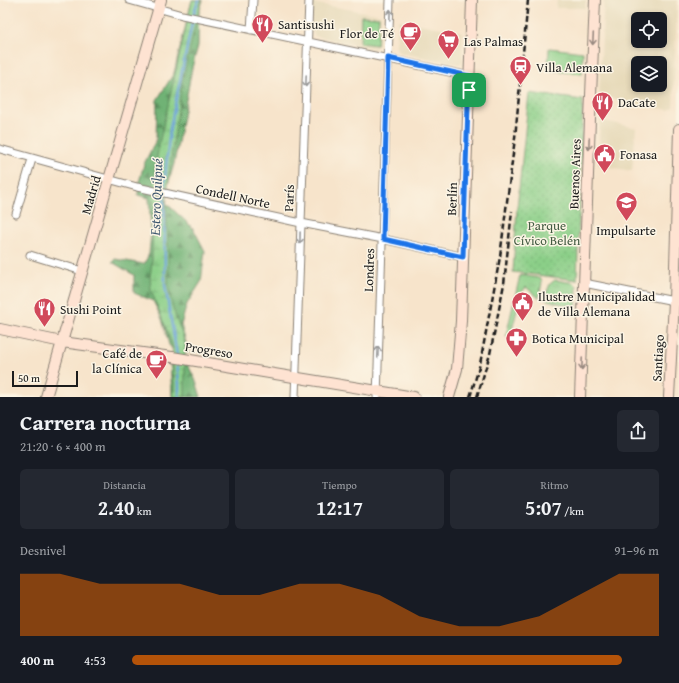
<!DOCTYPE html>
<html lang="es">
<meta charset="utf-8">
<style>
body{margin:0;font-family:"Gentium Book Plus",serif;background:#242831;color:#f1f3f6;height:100vh;display:flex;flex-direction:column;font-size:15px;white-space:nowrap}
*{box-sizing:border-box;margin:0}
p{font-size:13px;color:#9ea1a6}
.icon{flex:none;width:22px;height:22px;fill:none;stroke:currentColor;stroke-width:2;stroke-linecap:round;stroke-linejoin:round}
.map{position:relative;height:397px;overflow:hidden}
.drawer{display:flex;flex-direction:column;background:#171b24;flex:1}
.drawer>*{flex:none}
.fabs{position:absolute;left:631px;top:12px;display:grid;gap:8px}
.fabs a{display:grid;place-items:center;width:36px;height:36px;border-radius:6px;background:#171b24;box-shadow:0 2px 6px #0003;font-size:20px}
.scale{position:absolute;left:12px;bottom:10px;width:66px;box-sizing:border-box;padding-left:4px;border:2px solid #1c1c1c;border-top:0;font-size:11px;line-height:14px;white-space:nowrap;color:#1c1c1c;-webkit-text-stroke:3px #fcf5e5;paint-order:stroke}
.pin{position:absolute;display:grid;place-items:center;width:34px;height:34px;color:#fff;margin:-17px;border-radius:8px;box-shadow:0 2px 6px #0006}
.round{display:grid;place-items:center;flex:none;width:42px;height:42px;border-radius:6px;background:#242831}
.head{display:flex;align-items:center;justify-content:space-between;height:68px;padding:0 20px}
h1{font-size:22px;font-weight:600;line-height:30px}
.figures{display:grid;grid-template-columns:repeat(3,1fr);gap:6px;height:68px;padding:4px 20px}
.figures div{display:grid;align-content:center;border-radius:6px;background:#242831;text-align:center}
.figures b{font-size:20px;font-weight:600}
.figures small{font-size:11px;font-weight:400}
.figures p{font-size:11px}
.chart{height:112px;padding:8px 20px}
.chart p{display:flex;justify-content:space-between}
.chart svg{width:100%;height:72px;margin-top:4px;fill:#b45309;opacity:.7}
ul{padding:0 20px;list-style:none;font-size:13px}
li{display:grid;grid-template-columns:64px 48px 1fr;align-items:center;height:30px}
li i{height:10px;border-radius:5px;background:#b45309}
.map>svg:first-child{display:block}
.built{fill:#e7daba;fill-rule:evenodd}
.grass{fill:url(#grass-tufts);stroke:#547652}
.forest{fill:url(#forest-firs);stroke:#466748}
.wetland{fill:url(#wetland-marsh);stroke:#547652}
.park{fill:url(#park-dots);stroke:#547652}
.pitch{fill:#8bcf88;stroke:#547652}
.lines{fill:none;stroke-linecap:round;stroke-linejoin:round}
.stream{stroke:#68a1d7;stroke-width:2.5}
.street-casing{stroke:#8a8074;stroke-width:9}
.secondary-casing{stroke:#8a8074;stroke-width:12}
.street{stroke:#fff;stroke-width:7}
.secondary{stroke:#fee3d2;stroke-width:10}
.rail{stroke:#1c1c1c;stroke-width:2.5;stroke-dasharray:6 3;stroke-linecap:butt}
.oneway{stroke:#999}
.oneway2{stroke:#988980}
.route-casing{stroke:#fff;stroke-width:8}
.route{stroke:#1a73e8;stroke-width:5}
.labels{text-anchor:middle;dominant-baseline:central;stroke-width:3;stroke-linejoin:round;paint-order:stroke}
.poi-label{font-size:13px;fill:#1c1c1c;stroke:#fcf5e5;text-anchor:start}
.street-label{font-size:13px;fill:#1c1c1c;stroke:#fcf5e5}
.park-label{font-size:13px;fill:#435b42;stroke:#fcf5e5}
.water-label{font-size:14px;font-style:italic;fill:#3e5870;stroke:#fcf5e5}
</style>
<div class="map">
<svg width="679" height="397" viewBox="0 0 679 397">
<defs>
<pattern id="grass-tufts" width="24" height="20" patternUnits="userSpaceOnUse"><rect width="24" height="20" fill="#8bcf88"/><path d="M3 7l-1-3M5 7V3M7 7l1-3M15 17l-1-3M17 17v-4M19 17l1-3" fill="none" stroke="#77b175"/></pattern>
<pattern id="forest-firs" width="22" height="20" patternUnits="userSpaceOnUse"><rect width="22" height="20" fill="#70b274"/><path d="M5 1l3.5 6h-7zM16 11l3.5 6h-7z" fill="#5b905e"/></pattern>
<pattern id="wetland-marsh" width="20" height="14" patternUnits="userSpaceOnUse"><rect width="20" height="14" fill="#8bcf88"/><path d="M1 5h8M5 5V1M11 12h8M15 12V8" fill="none" stroke="#77b175"/></pattern>
<pattern id="park-dots" width="8" height="8" patternUnits="userSpaceOnUse"><rect width="8" height="8" fill="#8bcf88"/><path d="M2 2h.1M6 6h.1" fill="none" stroke="#77b175" stroke-width="1.8" stroke-linecap="round"/></pattern>
</defs>
<rect width="100%" height="100%" fill="#fcf5e5"/>
<filter id="ink" filterUnits="userSpaceOnUse"><feTurbulence type="fractalNoise" baseFrequency=".025" numOctaves="2"/><feDisplacementMap in="SourceGraphic" scale="8" xChannelSelector="R" yChannelSelector="G"/><feConvolveMatrix kernelMatrix="1 2 1 2 8 2 1 2 1" color-interpolation-filters="sRGB"/></filter>
<filter id="wash" filterUnits="userSpaceOnUse"><feTurbulence type="fractalNoise" baseFrequency=".012" numOctaves="4" result="noise"/><feDisplacementMap in="SourceGraphic" scale="16" xChannelSelector="R" yChannelSelector="G"/><feGaussianBlur stdDeviation="0.9" result="paint"/><feColorMatrix in="noise" values="0 0 0 0 0 0 0 0 0 0 0 0 0 0 0 0 0 1.4 0 .05"/><feComposite in="paint" operator="in"/></filter>
<g filter="url(#wash)">
<rect width="100%" height="100%" fill="#f7e4cb"/>
<path class="built" d="M557,0H586L585,8H556Z
M604,0H677L673,107L669,110L599,96ZM638,19H660V41H638ZM638,63H660V85H638Z
M312,3L381,15L379,45L374,49L315,36L312,30Z
M398,20L462,32V62L459,64L401,53L396,48Z
M600,120L636,128L632,171L598,165Z"/>
<path class="grass" d="M549,48L583,52L582,74L548,70Z
M520,275L540,278L542,282L539,298L526,287L519,296L520,298L510,338L506,336Z
M555,280L574,283L577,286L576,308L544,299L550,284Z"/>
<path class="forest" d="M192,0H203L199,13L198,46L192,68L174,164L168,185L166,203L193,228L205,251L201,282L187,304L181,325L189,353L175,352L169,345L162,319L153,301L134,293V275L112,262L115,259L144,264L149,254L151,232L149,198L138,195L139,182L144,164L156,140L157,100L174,73Z
M170,362L188,365L196,381L201,397H172Z"/>
<path class="wetland" d="M192,0H202L194,30L182,81L170,166L166,207L168,244V286L172,306L185,343V397H173L174,384L172,344L156,303L151,290L150,277L152,261L154,176L159,144Z"/>
<path class="park" d="M529,93L583,100L577,280L513,272L517,208Z"/>
<path class="pitch" d="M361,16L379,17L377,45L360,43Z"/>
<g class="lines">
<path class="stream" d="M177,355L165,285L164,188L170,128L195,9L199,0
M177,360L179,385V397"/>
</g>
</g>
<g filter="url(#ink)">
<g class="lines">
<defs>
<path id="street" d="M129,0L182,15L469,76
M251,30L253,0
M0,149L137,187L301,223L383,239L463,257
M16,214L32,159
M30,255L82,271
M584,283L679,302
M295,397L301,223L309,0
M377,397L390,0"/>
<path id="secondary" d="M0,329L62,342L172,357L414,397
M46,397L161,0
M449,397L457,369L461,321L472,0
M580,397L590,119L595,0
M669,397L674,301L679,129"/>
</defs>
<use href="#street" class="street-casing"/>
<use href="#secondary" class="secondary-casing"/>
<use href="#street" class="street"/>
<use href="#secondary" class="secondary"/>
<path class="rail" d="M470,397L480,364L500,257L515,138L528,0
M477,397L490,354L504,284L512,211"/>
</g>
<defs><path id="oneway-shaft" d="M-6 0H5M1.5-3L5.5 0L1.5 3" fill="none" stroke-width="1.6" stroke-linecap="round" stroke-linejoin="round"/></defs>
<g class="oneway">
<use href="#oneway-shaft" transform="translate(390 15) rotate(-88)"/>
<use href="#oneway-shaft" transform="translate(306 81) rotate(92)"/>
<use href="#oneway-shaft" transform="translate(300 238) rotate(91)"/>
<use href="#oneway-shaft" transform="translate(378 352) rotate(-88)"/>
</g>
<g class="oneway2">
<use href="#oneway-shaft" transform="translate(593 39) rotate(93)"/>
<use href="#oneway-shaft" transform="translate(589 144) rotate(92)"/>
<use href="#oneway-shaft" transform="translate(582 364) rotate(92)"/>
</g>
</g>
<g class="lines" filter="url(#ink)">
<defs>
<path id="route" d="M388,58L469,76L463,257L383,239Z"/>
</defs>
<use href="#route" class="route-casing"/>
<use href="#route" class="route"/>
</g>
<defs>
<symbol id="restaurant-pin" viewBox="-11 -11 22 30"><path d="M0 17L-7.5 6A9.5 9.5 0 1 1 7.5 6Z" fill="#d1495b" stroke="#fcf5e5"/><path d="M-5-6h1v4h1v-4h1v4h1v-4h1v5L-1.5 .5V6h-2V.5L-5-1ZM5-6V6H3V1.5H1.5Q1.5-4 5-6Z" fill="#fff"/></symbol>
<symbol id="cafe-pin" viewBox="-11 -11 22 30"><path d="M0 17L-7.5 6A9.5 9.5 0 1 1 7.5 6Z" fill="#d1495b" stroke="#fcf5e5"/><path d="M-5.5-4.5H6V0H3Q3 3.5 0 3.5H-2.5Q-5.5 3.5-5.5 0ZM3-3.2v2h1.7v-2ZM-6 4.5H4V6H-6Z" fill="#fff"/></symbol>
<symbol id="supermarket-pin" viewBox="-11 -11 22 30"><path d="M0 17L-7.5 6A9.5 9.5 0 1 1 7.5 6Z" fill="#d1495b" stroke="#fcf5e5"/><path d="M-6-5.5h2.5l.6 2H6L4.5 2H-2.5L-4.4-4H-6ZM-1.5 3.2a1.3 1.3 0 1 0 .1 0ZM3 3.2a1.3 1.3 0 1 0 .1 0Z" fill="#fff"/></symbol>
<symbol id="station-pin" viewBox="-11 -11 22 30"><path d="M0 17L-7.5 6A9.5 9.5 0 1 1 7.5 6Z" fill="#d1495b" stroke="#fcf5e5"/><path d="M-3-6H3Q5-6 5-4V2Q5 4 3 4L4.5 6H3L1.5 4h-3L-3 6H-4.5L-3 4Q-5 4-5 2V-4Q-5-6-3-6ZM-3.5-4v3h7v-3ZM-3.5 1v1.5H-2V1ZM2 1v1.5H3.5V1Z" fill="#fff"/></symbol>
<symbol id="civic-pin" viewBox="-11 -11 22 30"><path d="M0 17L-7.5 6A9.5 9.5 0 1 1 7.5 6Z" fill="#d1495b" stroke="#fcf5e5"/><path d="M-.6-6.5H3V-4.5H.6V-3L4-1V1h2V6H-6V1h2V-1L-.6-3ZM-1.2 2.5V6h2.4V2.5Z" fill="#fff"/></symbol>
<symbol id="school-pin" viewBox="-11 -11 22 30"><path d="M0 17L-7.5 6A9.5 9.5 0 1 1 7.5 6Z" fill="#d1495b" stroke="#fcf5e5"/><path d="M0-5L7-2L0 1L-7-2ZM-4 1L0 2.5L4 1V4Q0 6-4 4Z" fill="#fff"/></symbol>
<symbol id="pharmacy-pin" viewBox="-11 -11 22 30"><path d="M0 17L-7.5 6A9.5 9.5 0 1 1 7.5 6Z" fill="#d1495b" stroke="#fcf5e5"/><path d="M-2-6h4v4h4v4h-4v4h-4v-4h-4v-4h4Z" fill="#fff"/></symbol>
</defs>
<g fill-rule="evenodd">
<use href="#restaurant-pin" x="250" y="12" width="25" height="34"/>
<use href="#cafe-pin" x="398" y="20" width="25" height="34"/>
<use href="#supermarket-pin" x="436" y="28" width="25" height="34"/>
<use href="#station-pin" x="508" y="54" width="25" height="34"/>
<use href="#restaurant-pin" x="590" y="90" width="25" height="34"/>
<use href="#civic-pin" x="592" y="142" width="25" height="34"/>
<use href="#school-pin" x="614" y="190" width="25" height="34"/>
<use href="#civic-pin" x="510" y="290" width="25" height="34"/>
<use href="#restaurant-pin" x="32" y="296" width="25" height="34"/>
<use href="#pharmacy-pin" x="504" y="326" width="25" height="34"/>
<use href="#cafe-pin" x="144" y="348" width="25" height="34"/>
</g>
<g class="labels">
<g class="poi-label">
<text x="278" y="24">Santisushi</text>
<text x="394" y="33" text-anchor="end">Flor de Té</text>
<text x="464" y="41">Las Palmas</text>
<text x="536" y="67">Villa Alemana</text>
<text x="618" y="102">DaCate</text>
<text x="620" y="154">Fonasa</text>
<text x="626" y="230" text-anchor="middle">Impulsarte</text>
<text x="538" y="296">Ilustre Municipalidad<tspan x="538" dy="15">de Villa Alemana</tspan></text>
<text x="60" y="309">Sushi Point</text>
<text x="532" y="338">Botica Municipal</text>
<text x="142" y="353" text-anchor="end">Café de<tspan x="142" dy="15">la Clínica</tspan></text>
</g>
<g class="street-label">
<text transform="translate(575 174) rotate(-88)">Buenos Aires</text>
<text transform="translate(91 195) rotate(-74)">Madrid</text>
<text transform="translate(233 196) rotate(12)">Condell Norte</text>
<text transform="translate(289 198) rotate(-88)">París</text>
<text transform="translate(452 199) rotate(-88)">Berlín</text>
<text transform="translate(369 270) rotate(-88)">Londres</text>
<text transform="translate(209 350) rotate(9)">Progreso</text>
<text transform="translate(658 358) rotate(-87)">Santiago</text>
</g>
<g class="park-label">
<text x="547" y="225">Parque<tspan x="547" dy="15">Cívico Belén</tspan></text>
</g>
<g class="water-label">
<text transform="translate(156 197) rotate(-88)">Estero Quilpué</text>
</g>
</g>
</svg>
<div class="fabs">
<a><svg class="icon" aria-label="locate" viewBox="0 0 24 24"><circle cx="12" cy="12" r="6"/><path d="M12 2v4M12 18v4M2 12h4M18 12h4"/></svg></a>
<a><svg class="icon" aria-label="layers" viewBox="0 0 24 24"><path d="M12 4l9 5-9 5-9-5zM3 14l9 5 9-5"/></svg></a>
</div>
<div class="scale">50 m</div>
<div class="pin" style="left:469px;top:90px;background:#1e9e55"><svg class="icon" aria-label="arrive" viewBox="0 0 24 24"><path d="M6 21V4h12l-3 4 3 4H6"/></svg></div>
</div>
<section class="drawer">
<div class="head"><div><h1>Carrera nocturna</h1><p>21:20 · 6 × 400 m</p></div><a class="round"><svg class="icon" aria-label="share" viewBox="0 0 24 24"><path d="M12 15V3M7 8l5-5 5 5M5 13v7h14v-7"/></svg></a></div>
<div class="figures">
<div><p>Distancia</p><b>2.40<small> km</small></b></div>
<div><p>Tiempo</p><b>12:17</b></div>
<div><p>Ritmo</p><b>5:07<small> /km</small></b></div>
</div>
<div class="chart"><p><span>Desnivel</span>91–96 m</p>
<svg viewBox="0 0 160 44" preserveAspectRatio="none"><path d="M0 44V6L10 6L20 12L30 12L40 12L50 19L60 19L70 12L80 12L90 19L100 32L110 38L120 38L130 32L140 19L150 6L160 6V44z"/></svg>
</div>
<ul>
<li><b>400 m</b>4:53<i style="width:93%"></i></li>
</ul>
</section>
